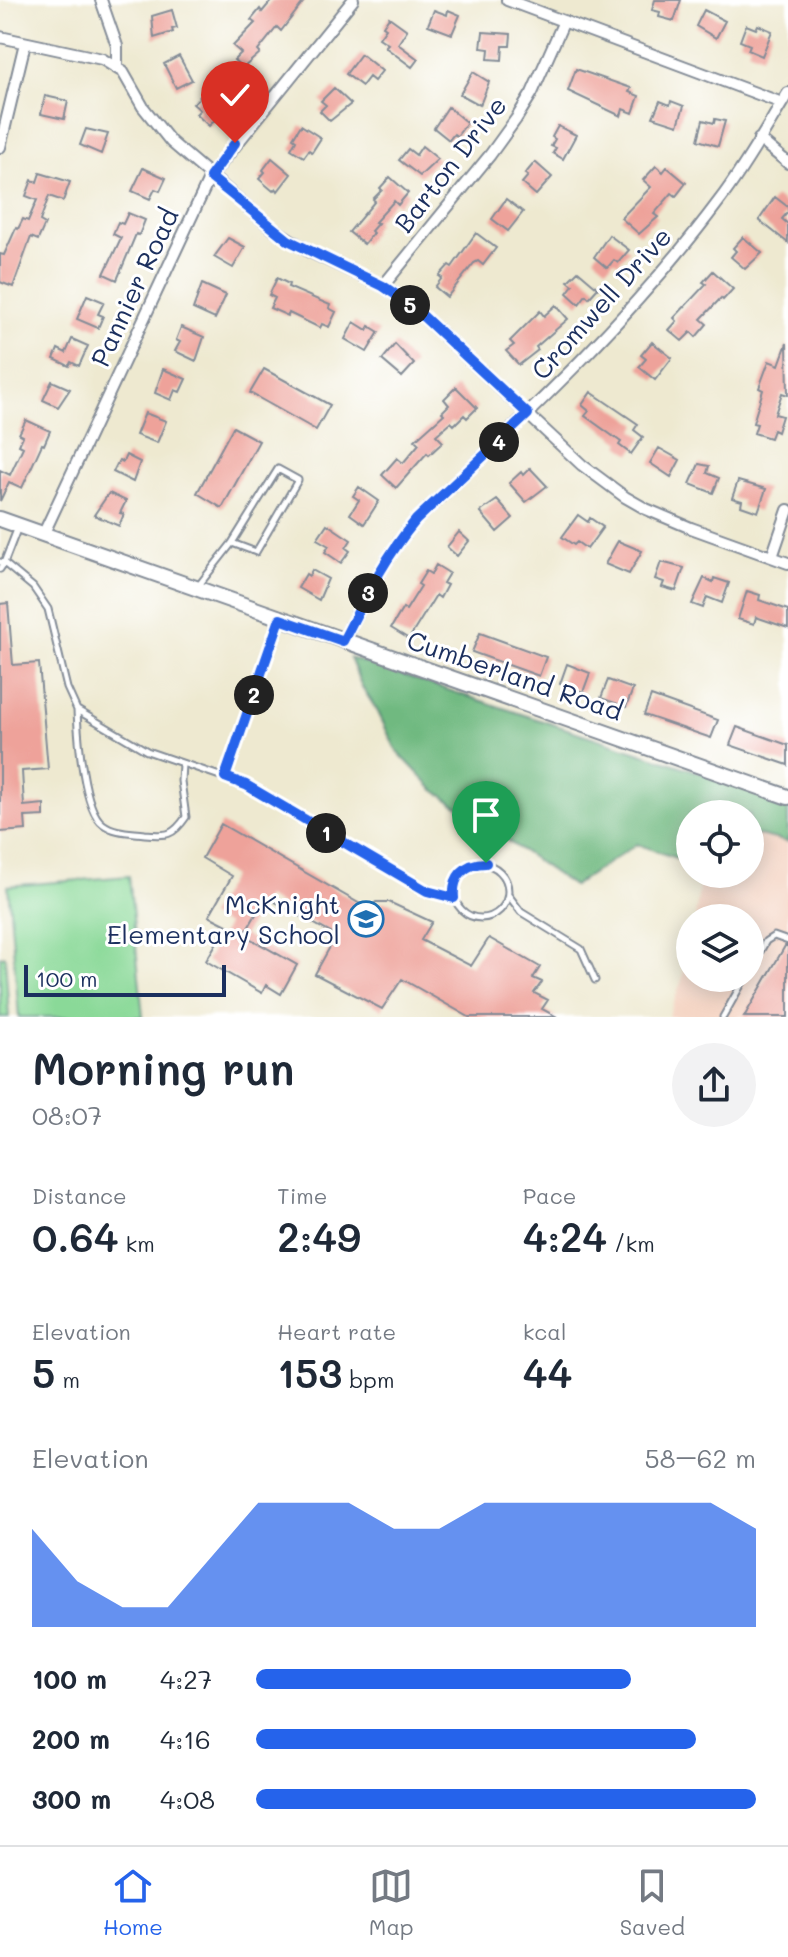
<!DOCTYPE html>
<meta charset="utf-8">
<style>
body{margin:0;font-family:Mali,sans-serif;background:#f2f2f3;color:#1f2937;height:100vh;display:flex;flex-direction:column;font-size:30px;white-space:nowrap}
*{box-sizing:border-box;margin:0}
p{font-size:26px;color:#747a83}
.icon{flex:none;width:44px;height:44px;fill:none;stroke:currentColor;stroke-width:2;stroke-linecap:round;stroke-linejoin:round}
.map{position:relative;height:1017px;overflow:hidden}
.details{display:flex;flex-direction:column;background:#fff;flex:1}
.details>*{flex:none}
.fabs{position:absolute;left:676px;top:800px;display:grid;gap:16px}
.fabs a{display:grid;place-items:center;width:88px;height:88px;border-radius:50%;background:#fff;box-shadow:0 4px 20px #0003;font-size:40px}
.scale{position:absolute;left:24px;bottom:20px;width:202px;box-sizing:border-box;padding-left:8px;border:4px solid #1b2f5e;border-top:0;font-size:22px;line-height:28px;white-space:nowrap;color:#1b2f5e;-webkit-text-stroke:6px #fff;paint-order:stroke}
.pin{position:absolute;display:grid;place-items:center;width:68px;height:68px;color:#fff;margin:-82px -34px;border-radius:50% 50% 50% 0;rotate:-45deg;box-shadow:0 0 8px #0007}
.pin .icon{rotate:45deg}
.km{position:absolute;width:40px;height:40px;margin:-20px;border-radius:50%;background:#222;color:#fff;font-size:22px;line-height:40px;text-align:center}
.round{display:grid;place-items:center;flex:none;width:84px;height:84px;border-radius:42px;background:#f2f2f3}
.headline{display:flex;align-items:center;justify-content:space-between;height:136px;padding:0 32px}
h1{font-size:44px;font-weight:600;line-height:60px}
.stats{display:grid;grid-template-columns:repeat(3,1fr);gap:12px;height:136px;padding:8px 32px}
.stats div{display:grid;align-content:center}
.stats b{font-size:40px;font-weight:600}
.stats small{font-size:22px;font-weight:400}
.stats p{font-size:22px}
.chart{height:224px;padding:16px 32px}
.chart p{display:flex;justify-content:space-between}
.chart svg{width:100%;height:144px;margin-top:8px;fill:#2563eb;opacity:.7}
ul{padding:0 32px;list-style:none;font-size:26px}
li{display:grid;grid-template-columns:128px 96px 1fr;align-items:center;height:60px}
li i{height:20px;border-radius:10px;background:#2563eb}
.menu{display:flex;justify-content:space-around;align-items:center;height:112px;border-top:2px solid #e0e1e3;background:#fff;font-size:22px;color:#747a83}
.menu a{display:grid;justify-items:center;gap:4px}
.menu .selected{color:#2563eb}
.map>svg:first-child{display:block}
.built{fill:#f4d3c1}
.green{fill:#8ad998;stroke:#52847b;stroke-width:2}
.forest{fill:#6fb980;stroke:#45746f;stroke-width:2}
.building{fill:#eea29a}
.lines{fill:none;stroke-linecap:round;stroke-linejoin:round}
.lane-casing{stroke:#848c97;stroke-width:9}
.street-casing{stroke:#848c97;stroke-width:14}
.secondary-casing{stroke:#848c97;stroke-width:18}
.lane{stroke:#fff;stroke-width:5}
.street{stroke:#fff;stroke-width:10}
.secondary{stroke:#fff;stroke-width:14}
.route-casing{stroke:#fff;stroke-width:16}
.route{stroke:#2563eb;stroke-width:10}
.labels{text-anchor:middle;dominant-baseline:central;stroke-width:6;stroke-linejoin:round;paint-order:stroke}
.street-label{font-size:26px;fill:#1b2f5e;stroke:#fff}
.poi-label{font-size:26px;fill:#1b2f5e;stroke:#fff;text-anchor:end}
</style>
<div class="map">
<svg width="788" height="1017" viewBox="0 0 788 1017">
<rect width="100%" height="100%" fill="#fff"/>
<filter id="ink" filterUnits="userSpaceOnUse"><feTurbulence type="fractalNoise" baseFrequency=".0125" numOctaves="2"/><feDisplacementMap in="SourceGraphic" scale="16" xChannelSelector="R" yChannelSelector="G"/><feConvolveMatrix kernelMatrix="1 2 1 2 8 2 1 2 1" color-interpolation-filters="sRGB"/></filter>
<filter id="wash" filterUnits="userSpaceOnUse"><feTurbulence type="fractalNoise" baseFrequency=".006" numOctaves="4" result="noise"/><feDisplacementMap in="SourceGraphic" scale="32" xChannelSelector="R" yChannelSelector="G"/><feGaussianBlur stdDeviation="1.8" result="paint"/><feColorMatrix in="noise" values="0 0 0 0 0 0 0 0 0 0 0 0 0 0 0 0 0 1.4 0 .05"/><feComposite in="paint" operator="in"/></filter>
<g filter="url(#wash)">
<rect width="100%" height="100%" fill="#eee9d0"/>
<path class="built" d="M759,835L788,842V1017H668L682,980L690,942V978H750V918H695L701,874H750V837Z"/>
<path class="green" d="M129,876L143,1017H19L8,886Z
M0,956H5L9,1017H0Z"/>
<path class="forest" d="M350,658L788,801V842L759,835L750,837V814H690V863L637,844L573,886L433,789L396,750L378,712L362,687Z"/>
<g id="blocks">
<path class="building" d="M272,0H305L281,31L277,27L258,51L260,53L243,68L234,60L241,53L233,46L255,23L251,20L260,9L262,12Z
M655,0H681L674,21L659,17L660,12L652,10Z
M172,10L177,28L172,29L173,32L154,38L152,16Z
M434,10L447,15L448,10L460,15L452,34L428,25Z
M704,10L725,21L716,38L696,26Z
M389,17L407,30L398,44L418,59L412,67L385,47L388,44L379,38L386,28L383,26Z
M746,25L756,29L758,25L772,31L762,56L748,50L750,45L740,41Z
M483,32L511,34L510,46H503L502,60L488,59L489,49L481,48Z
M361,54L382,71L374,81L369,77L362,86L346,74Z
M179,56L192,80L176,88L164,64Z
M576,69L631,88L629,92L639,96L633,113L623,109L621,116L568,91Z
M473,72L489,82L480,105L460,94Z
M334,88L351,104L330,121L320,111L326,105L321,101Z
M206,90L213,97L219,90L232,102L209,126L196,114L200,110L193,104Z
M45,96L68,101L64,119L41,114Z
M660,101L670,105L671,101L684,106L678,125L653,117Z
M448,107L467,123L457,136L454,134L449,140L434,128Z
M715,119L725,121L718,146L698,140L703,120L714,123Z
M301,125L321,138L312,152L309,150L304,157L291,149L296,140L293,138Z
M558,126L576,135L563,159L553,153L556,148L551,146L555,139L552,137Z
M86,129L108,134L101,154L80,145Z
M422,146L438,159L420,176L399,160L408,149L416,155Z
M272,158L291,174L278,191L276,188L273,191L259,179L265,172L263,170Z
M535,162L552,177L536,195L522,183L528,176L525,174Z
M656,166L663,172L667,167L686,183L676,196L672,193L654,214L658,217L639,234L621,218L651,187L643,180Z
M143,168L166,178L160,191L155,189L150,199L132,191Z
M40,173L70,182L63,201L49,196L40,221L45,224L38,240L31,237L13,287L0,282V254L4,255L16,228L18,229L23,219L28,221L37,200L26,196L32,180L37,182Z
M390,177L408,193L398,205L394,201L375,222L378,223L371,231L373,233L364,244L349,232L375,201L373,199L382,190L380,188Z
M775,197L788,207V212L782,219L788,224V243L759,220Z
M506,199L523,212L508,231L492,219Z
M128,213L145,220L139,235L136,234L117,280L104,274L121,238L113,234L118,222L123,224Z
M476,233L496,248L483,265L478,261L474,263L447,297L435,287L442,278L439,276L449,265L452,267Z
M609,235L629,250L618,263L614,260L607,268L594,257Z
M743,237L762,253L745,269L731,257L736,251L733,248Z
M228,238L245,247L233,268L214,257Z
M578,271L598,288L589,298L586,295L579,304L567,293L573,285L568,281Z
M713,271L733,289L723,300L721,298L701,319L707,324L696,337L691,332L682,341L669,330L677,321L674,318L706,284L703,282Z
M277,278L289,284L288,287L330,305L329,308L336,312L329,327L322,324L320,328L289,313L288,316L270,308L275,298L269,295Z
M202,284L226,295L215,319L193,309Z
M87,295L104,302L98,314L103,316L98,328L77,319Z
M556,305L568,319L536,347L538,350L519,365L506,351L514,345L510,341L540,311L544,316Z
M354,322L367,330L369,326L379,332L367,352L345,339Z
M181,327L204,337L196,361L175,351L180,342L176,340Z
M72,339L88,346L79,366L71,362L69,366L54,359L58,349L66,353Z
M652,342L672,358L655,380L639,367L646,359L641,355Z
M787,343L788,395L782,393L775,414L782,416L777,432L773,430L770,438L754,433L757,424L753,423L763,390L759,388L769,361L779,365Z
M395,344L414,364L402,377L382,360Z
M163,369L186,379L180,392L175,390L171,400L155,393Z
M264,369L330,405L316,430L250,393Z
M52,381L70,389L58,407L43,400Z
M456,387L477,408L467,418L464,415L454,425L451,422L436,435L443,442L429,455L427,453L396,488L382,475L397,458L403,463L419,444L415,440L444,414L442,412L449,405L444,399Z
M591,392L638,424L634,430L643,437L631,454L619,445L621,442L585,416L589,411L582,405Z
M145,413L166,421L157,443L136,435Z
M26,420L50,431L44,445L42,444L22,488L9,482L0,501V470L10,475L23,447L19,445L23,436L19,434Z
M233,427L259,441L222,508L197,493Z
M659,448L680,460L671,477L650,463Z
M126,455L140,462L133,482L113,472L119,460L123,462Z
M699,464L709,466L707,473L719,478L713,493L690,484Z
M530,468L547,486L526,502L509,483L521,472L523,475Z
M738,481L766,489L758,512L741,506L742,501L732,498Z
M359,487L379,501L364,524L350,514L359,500L353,496Z
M109,493L126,501L120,513L124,514L119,526L94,515Z
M497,500L513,518L497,532L480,512Z
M578,515L588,522L590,518L603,527L587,549L577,542L574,545L562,537Z
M327,524L351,540L346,548L350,551L341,563L325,552L329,546L317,539Z
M459,532L469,541L457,556L447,547Z
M618,541L642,551L629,574L605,564Z
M661,562L684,568L676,591L662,587L664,582L655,579Z
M436,565L449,573L443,583L447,585L440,598L436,595L409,639L391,628L403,608L406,610L421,586L418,584L426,571L431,574Z
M312,570L328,579L319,600L298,588L306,574L309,576Z
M704,578L713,582L714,578L729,583L722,603L707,597L703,608L692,604Z
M747,591L760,595L759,600L788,610V628L756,617L754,624L738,619Z
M8,603L13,665L39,663L48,769L22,771L24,806L44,804V816L25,817L26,830L0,832V604Z
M480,633L546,657L539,676L472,652Z
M567,664L590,673L583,692L560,684Z
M608,680L633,689L626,707L601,698Z
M651,696L718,720L711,738L644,715Z
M737,727L788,745V765L730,745Z
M221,824L369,909L376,902H389L432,922L421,940L471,966L489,938L540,967L533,978L542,982L534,993L548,1000L542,1009L557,1017H469L402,979L382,1009L315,974L336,936L266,897L244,935L297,965L281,994L266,985L262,993L206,961L227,925L209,916L232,876L202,858Z
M785,946H788V1017H744Z"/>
</g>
</g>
<g filter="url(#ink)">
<use href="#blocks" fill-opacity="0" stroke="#848c97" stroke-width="2"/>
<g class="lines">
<defs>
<path id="lane" d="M18,527L4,563L33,587L48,609L67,688L77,710L147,751L246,785L427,891L454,898
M0,562L4,563L0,569
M199,585L232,543L278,469L298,480L256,552L232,543
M77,711C78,735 83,810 103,824C115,833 131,832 145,834C167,836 173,836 186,817L181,781L182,764
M225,777L280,620
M454 891a27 27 0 1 1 54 0a27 27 0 1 1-54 0Z
M509,896L521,912L581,949L595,980
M750,969L766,941L774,936L788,941
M723,1017L745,978"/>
<path id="street" d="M101,0L117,46V66
M507,0L782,103
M0,37L102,59L123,72L143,107L171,142L272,228L310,252L383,286L411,305L582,465L625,497L646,509L691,528L788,563
M759,139L788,163
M0,147L25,43
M383,286L490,155L516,119L532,93L564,21
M43,535L210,177L353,0
M772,557L788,510
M343,641C365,598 385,557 416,520C523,419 631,319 719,201C745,167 766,129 788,93"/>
<path id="secondary" d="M0,519L788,797"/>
</defs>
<use href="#lane" class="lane-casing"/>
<use href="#street" class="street-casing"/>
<use href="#secondary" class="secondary-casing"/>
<use href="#lane" class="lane"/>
<use href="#street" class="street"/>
<use href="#secondary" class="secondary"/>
</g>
</g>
<g class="lines" filter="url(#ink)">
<defs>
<path id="route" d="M235,143L210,177L288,240L383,286L411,305L528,414L416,520C385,557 365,598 343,641L280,619L225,777L246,785L427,891L454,898C452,877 464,863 486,863"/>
</defs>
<use href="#route" class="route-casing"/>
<use href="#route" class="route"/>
</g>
<defs>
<symbol id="school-ring" viewBox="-11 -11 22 22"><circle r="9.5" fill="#fff" stroke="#1f6fb2" stroke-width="1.5"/><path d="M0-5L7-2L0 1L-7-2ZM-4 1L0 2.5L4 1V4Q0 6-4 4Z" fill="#1f6fb2"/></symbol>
</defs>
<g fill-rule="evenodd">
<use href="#school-ring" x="346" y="899" width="40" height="40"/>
</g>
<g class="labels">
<g class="street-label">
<text transform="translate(450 164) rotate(-52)">Barton Drive</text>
<text transform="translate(134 287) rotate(-65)">Pannier Road</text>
<text transform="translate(601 303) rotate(-48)">Cromwell Drive</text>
<text transform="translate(515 675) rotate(19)">Cumberland Road</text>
</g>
<g class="poi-label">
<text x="340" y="904">McKnight<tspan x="340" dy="30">Elementary School</tspan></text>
</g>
</g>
</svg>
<div class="fabs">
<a><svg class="icon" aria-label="locate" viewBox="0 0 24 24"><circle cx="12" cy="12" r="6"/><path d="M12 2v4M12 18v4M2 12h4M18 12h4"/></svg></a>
<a><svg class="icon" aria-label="layers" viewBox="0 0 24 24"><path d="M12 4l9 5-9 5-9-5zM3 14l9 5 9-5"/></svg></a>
</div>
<div class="scale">100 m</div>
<div class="pin" style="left:486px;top:863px;background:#1e9e55"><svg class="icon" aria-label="arrive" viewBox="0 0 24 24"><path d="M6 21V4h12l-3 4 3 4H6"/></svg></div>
<div class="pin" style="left:235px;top:143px;background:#d93025"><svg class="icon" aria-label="check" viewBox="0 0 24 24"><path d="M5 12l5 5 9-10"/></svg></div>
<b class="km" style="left:326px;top:833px">1</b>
<b class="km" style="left:254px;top:695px">2</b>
<b class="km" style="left:368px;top:593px">3</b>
<b class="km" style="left:499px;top:442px">4</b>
<b class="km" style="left:410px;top:305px">5</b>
</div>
<section class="details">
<div class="headline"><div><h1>Morning run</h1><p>08:07</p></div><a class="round"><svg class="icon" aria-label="share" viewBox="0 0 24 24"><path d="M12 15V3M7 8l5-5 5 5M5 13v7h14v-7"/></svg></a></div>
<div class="stats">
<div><p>Distance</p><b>0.64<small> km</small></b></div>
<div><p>Time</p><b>2:49</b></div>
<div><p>Pace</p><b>4:24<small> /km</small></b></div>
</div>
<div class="stats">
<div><p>Elevation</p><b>5<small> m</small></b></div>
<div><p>Heart rate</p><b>153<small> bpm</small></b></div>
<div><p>kcal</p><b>44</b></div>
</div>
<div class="chart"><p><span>Elevation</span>58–62 m</p>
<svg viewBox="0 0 160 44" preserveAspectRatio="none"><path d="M0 44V14L10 30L20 38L30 38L40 22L50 6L60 6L70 6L80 14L90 14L100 6L110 6L120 6L130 6L140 6L150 6L160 14V44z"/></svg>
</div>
<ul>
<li><b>100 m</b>4:27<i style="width:75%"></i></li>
<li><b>200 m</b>4:16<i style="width:88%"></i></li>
<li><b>300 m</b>4:08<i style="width:100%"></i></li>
</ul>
</section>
<nav class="menu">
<a class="selected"><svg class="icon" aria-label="home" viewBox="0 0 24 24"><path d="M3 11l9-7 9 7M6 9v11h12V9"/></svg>Home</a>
<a><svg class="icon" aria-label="map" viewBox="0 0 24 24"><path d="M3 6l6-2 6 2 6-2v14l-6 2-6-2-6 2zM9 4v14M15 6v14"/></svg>Map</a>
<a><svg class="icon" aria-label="saved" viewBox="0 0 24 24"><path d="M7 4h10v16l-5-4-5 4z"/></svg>Saved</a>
</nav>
